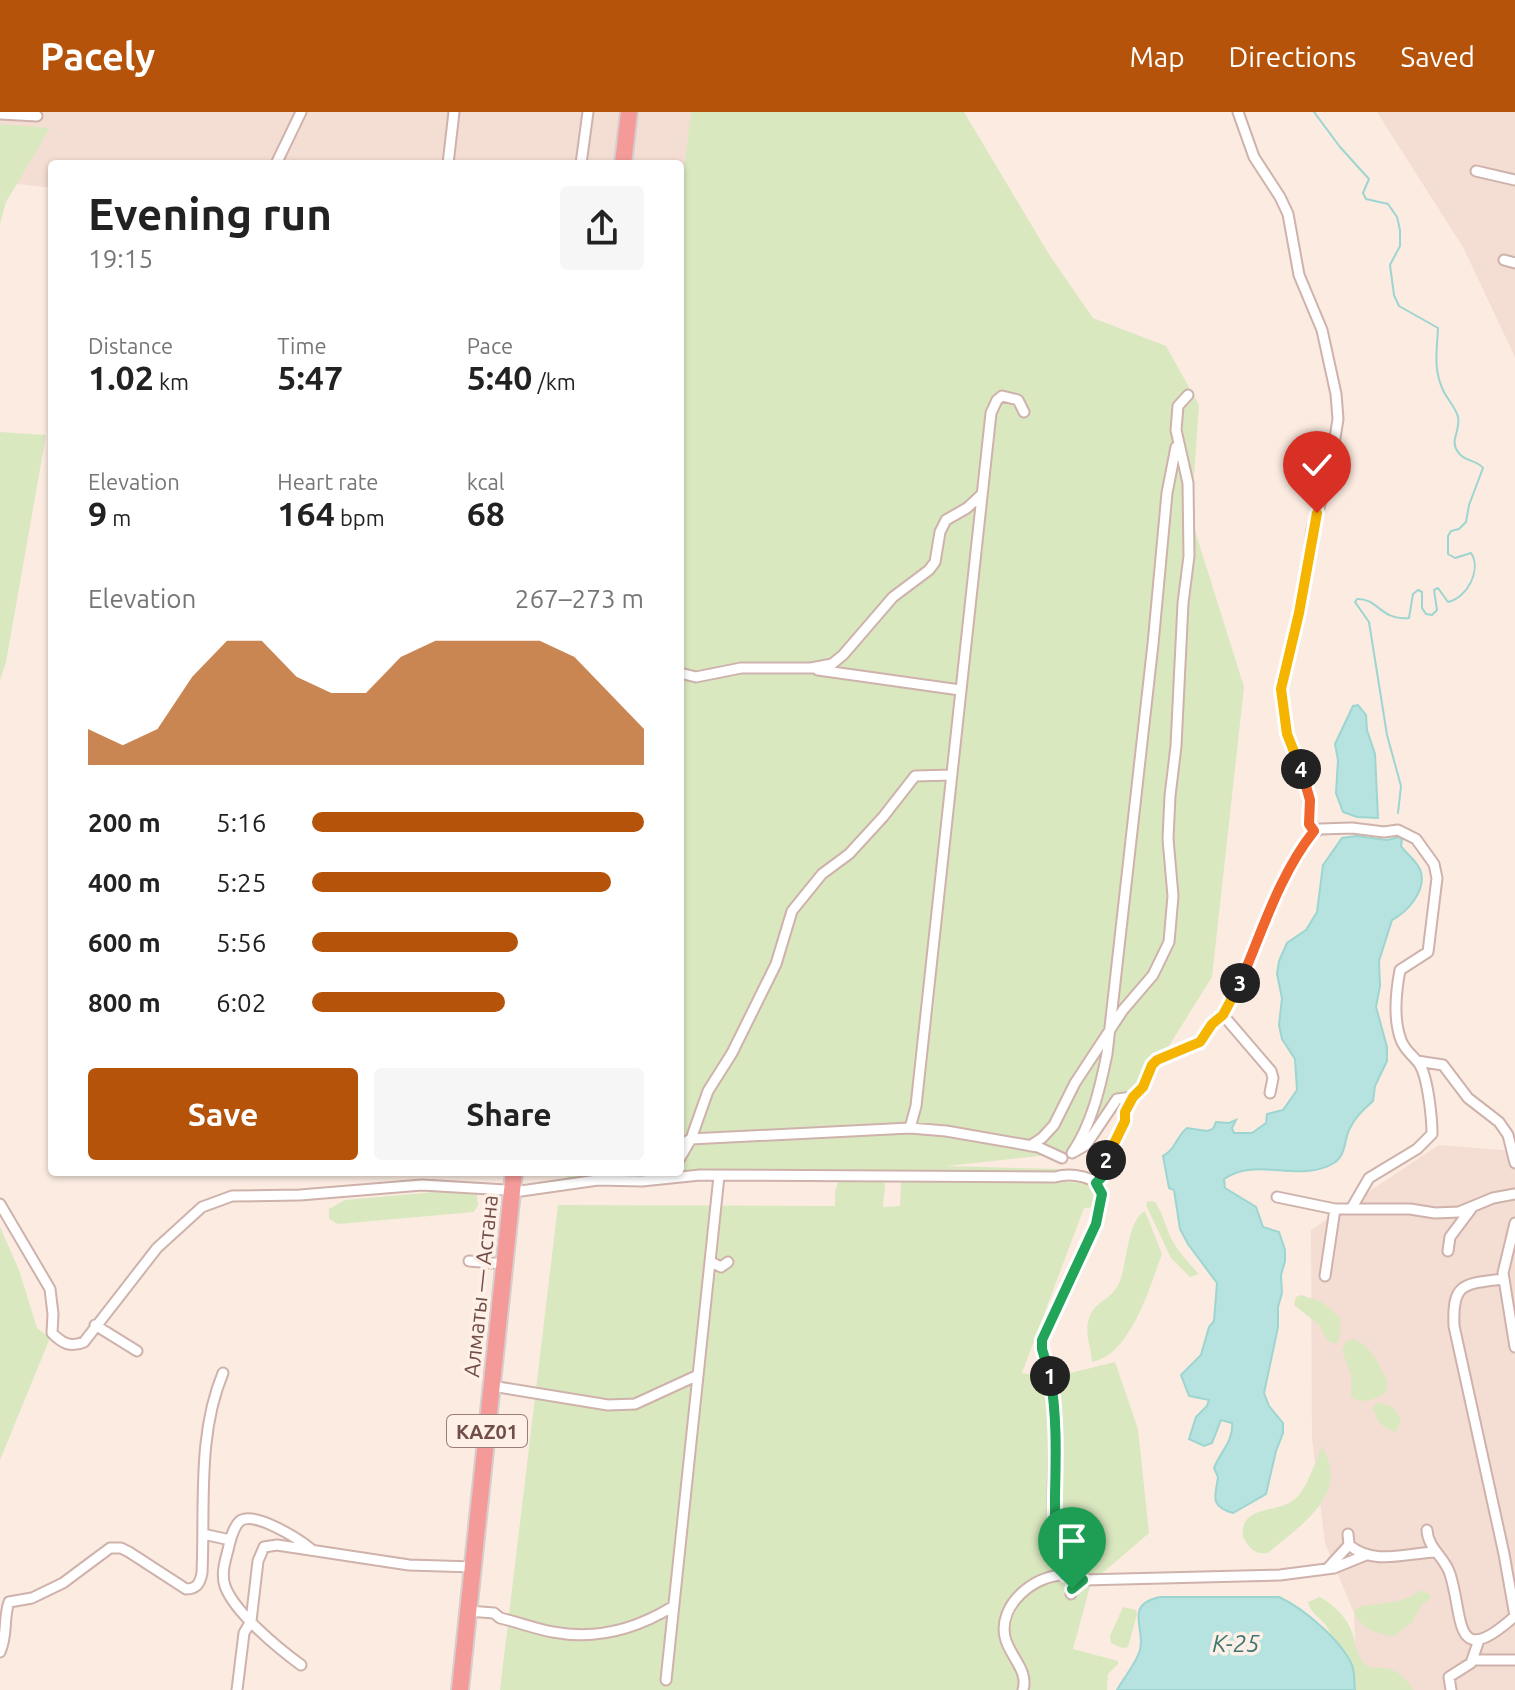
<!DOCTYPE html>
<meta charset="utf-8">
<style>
body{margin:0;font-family:Ubuntu,sans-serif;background:#f6f6f6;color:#222;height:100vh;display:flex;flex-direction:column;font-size:30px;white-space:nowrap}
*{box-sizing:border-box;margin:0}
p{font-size:26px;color:#767676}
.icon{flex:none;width:44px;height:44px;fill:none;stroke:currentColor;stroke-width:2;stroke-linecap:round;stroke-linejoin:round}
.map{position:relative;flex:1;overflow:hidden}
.details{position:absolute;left:48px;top:48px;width:636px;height:1016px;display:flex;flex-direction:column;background:#fff;border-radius:8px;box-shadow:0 2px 6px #0004}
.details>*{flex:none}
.pin{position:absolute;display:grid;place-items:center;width:68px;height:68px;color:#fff;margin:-82px -34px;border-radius:50% 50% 50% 0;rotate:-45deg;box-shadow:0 0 8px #0007}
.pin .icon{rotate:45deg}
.km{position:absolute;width:40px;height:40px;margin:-20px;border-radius:50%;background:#222;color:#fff;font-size:22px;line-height:40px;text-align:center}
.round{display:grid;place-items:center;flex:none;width:84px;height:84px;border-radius:8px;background:#f6f6f6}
.head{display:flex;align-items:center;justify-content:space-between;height:136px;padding:0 40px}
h1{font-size:44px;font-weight:600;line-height:60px}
.metrics{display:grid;grid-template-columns:repeat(3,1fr);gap:12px;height:136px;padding:8px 40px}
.metrics div{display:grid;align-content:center}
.metrics b{font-size:34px;font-weight:600}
.metrics small{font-size:22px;font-weight:400}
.metrics p{font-size:22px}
.chart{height:224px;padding:16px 40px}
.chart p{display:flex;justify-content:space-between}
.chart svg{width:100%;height:144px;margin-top:8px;fill:#b45309;opacity:.7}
.cta{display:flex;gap:16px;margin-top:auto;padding:16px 40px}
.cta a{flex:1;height:92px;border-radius:8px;background:#b45309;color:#fff;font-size:32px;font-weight:600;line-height:92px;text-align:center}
.cta a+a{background:#f6f6f6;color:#222}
ul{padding:0 40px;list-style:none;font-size:26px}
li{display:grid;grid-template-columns:128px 96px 1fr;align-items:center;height:60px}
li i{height:20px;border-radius:10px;background:#b45309}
header{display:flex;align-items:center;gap:48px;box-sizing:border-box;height:112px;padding:0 40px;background:#b45309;color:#fff}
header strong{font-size:38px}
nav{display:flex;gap:44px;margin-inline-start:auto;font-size:28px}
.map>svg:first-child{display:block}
.residential{fill:#f4ddd3}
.green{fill:#dae8c0}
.water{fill:#b6e3df;stroke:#9dd5d0;stroke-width:2}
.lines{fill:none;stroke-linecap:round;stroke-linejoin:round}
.stream{stroke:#9dd5d0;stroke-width:2}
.street-casing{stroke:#ceb2ab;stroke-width:13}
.highway-casing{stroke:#d7cdcc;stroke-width:20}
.street{stroke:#fff;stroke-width:9}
.highway{stroke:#f49b99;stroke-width:16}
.split-1-casing{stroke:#fff;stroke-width:16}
.split-2-casing{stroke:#fff;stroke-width:16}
.split-3-casing{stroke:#fff;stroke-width:16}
.split-4-casing{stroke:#fff;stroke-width:16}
.split-5-casing{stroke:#fff;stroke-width:16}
.split-1{stroke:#22a559;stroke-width:10}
.split-2{stroke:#22a559;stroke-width:10}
.split-3{stroke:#f5b400;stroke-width:10}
.split-4{stroke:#f0652b;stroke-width:10}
.split-5{stroke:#f5b400;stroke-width:10}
.labels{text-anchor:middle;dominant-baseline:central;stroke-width:7;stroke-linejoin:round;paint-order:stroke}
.shield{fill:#feefe7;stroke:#9b7e78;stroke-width:2}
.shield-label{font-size:20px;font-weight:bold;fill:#714e49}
.street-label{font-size:22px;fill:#714e49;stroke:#feefe7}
.water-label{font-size:24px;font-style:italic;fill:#3e7672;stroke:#feefe7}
</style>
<header>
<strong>Pacely</strong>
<nav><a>Map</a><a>Directions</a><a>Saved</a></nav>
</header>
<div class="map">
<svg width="1515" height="1578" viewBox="0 0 1515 1578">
<rect width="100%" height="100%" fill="#fbebe1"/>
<path class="residential" d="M0,0H702L680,150V52H52V76L0,70Z
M1377,0H1515V245L1463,135Z
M1439,1033L1515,1039V1578H1357L1354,1501L1325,1431L1312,1326L1311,1118Z"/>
<path class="green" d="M691,0H964L1050,144L1093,206L1166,234L1199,293L1191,406L1244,575L1212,865L1162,945L1075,1040L947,1054L1057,1057L1060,1063L903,1061L901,1059L719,1064L561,1074L570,1060H680V90Z
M0,12L50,16L6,90L0,112Z
M0,320L46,323L6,550L0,568Z
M872,1069L885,1071L883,1095L900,1094L901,1069L1070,1070L1090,1072L1099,1077V1095L1084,1096L1022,1261L1050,1266L1115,1250L1138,1317L1149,1421L1091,1471L1073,1537L1118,1549V1552L1108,1562L1107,1578H500L558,1093L835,1094V1081L838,1070Z
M446,1079H468L477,1083L478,1093L474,1100L338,1112L329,1107V1097L345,1088Z
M1148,1089L1155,1090C1163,1102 1165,1113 1171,1126C1178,1140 1189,1151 1199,1162L1190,1165L1171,1146L1146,1093Z
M1145,1099L1162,1142C1150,1174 1131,1243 1092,1250C1091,1234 1084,1221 1089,1206C1094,1189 1113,1188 1120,1169C1127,1151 1128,1107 1145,1099Z
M0,1115L19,1158L37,1216L50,1226L0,1348Z
M1301,1183L1322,1190L1341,1206L1339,1229L1335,1232L1328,1229L1319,1213L1294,1193L1296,1185Z
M1353,1227C1370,1231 1381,1256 1388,1270L1385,1281C1375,1287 1362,1293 1351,1285V1262L1342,1238L1346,1229Z
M1377,1291C1390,1292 1398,1296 1401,1310L1395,1320C1381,1315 1378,1310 1373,1296Z
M1322,1335C1352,1382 1299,1414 1268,1441C1255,1443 1249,1436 1243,1425C1239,1390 1283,1404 1299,1383C1309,1370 1315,1350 1322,1335Z
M1421,1478L1431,1483L1429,1488L1422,1492L1413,1509L1395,1524C1377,1523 1363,1517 1354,1501L1357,1496C1380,1489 1401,1494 1421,1478Z
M1320,1485C1335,1494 1348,1506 1353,1523C1356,1534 1357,1544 1365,1552C1371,1558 1376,1555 1384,1556C1397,1557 1407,1567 1413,1578H1355C1352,1546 1346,1551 1332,1527C1330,1523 1329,1519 1327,1515C1321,1505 1311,1503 1308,1490Z
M1123,1495L1136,1498L1137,1502L1128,1535L1122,1536L1111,1531L1110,1524Z"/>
<path class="water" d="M1358,593L1366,603L1367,618L1375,642L1378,706L1357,705L1343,700L1336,681L1338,648L1335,632L1353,594Z
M1356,724L1387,728L1399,725L1402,727L1401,734C1407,743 1418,749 1421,760C1426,780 1407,800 1392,808L1379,849L1380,874L1376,895L1387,935V949L1375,974L1373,989C1363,998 1355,1005 1349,1018C1344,1029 1346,1043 1334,1051C1299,1072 1256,1044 1224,1067L1225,1076L1256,1095L1263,1115L1279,1120L1285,1138V1149L1281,1163L1282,1181L1278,1195V1215L1264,1281L1269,1294L1283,1311V1321L1276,1339L1266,1382L1233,1401C1208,1394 1216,1382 1218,1365L1214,1356C1220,1340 1234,1329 1232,1311L1221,1308L1212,1331L1204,1334L1189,1327L1196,1305L1207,1294L1209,1288L1189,1284L1181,1263L1201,1243L1209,1215L1214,1209L1217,1171L1188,1132L1180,1117L1174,1078L1169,1076L1163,1044C1176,1037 1176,1025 1187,1016L1207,1019L1213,1017L1216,1010L1229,1011L1236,1008L1232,1016L1234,1021H1252L1266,1011L1267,1002L1283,998L1297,978L1295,947L1282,927L1279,913L1282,886L1277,862L1279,849L1287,831L1306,818L1317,800L1323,753L1342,726Z
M1160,1485H1279C1303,1496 1341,1528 1352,1553C1355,1560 1354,1570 1355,1578H1117C1124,1565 1136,1552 1140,1538C1146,1516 1123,1493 1160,1485Z"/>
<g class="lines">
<path class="stream" d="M1314,0L1340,35L1369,67L1363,81L1366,87L1388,92L1397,105L1400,118V134L1390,153L1394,183L1399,194L1438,216C1437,239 1433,256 1443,278C1447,287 1456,296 1458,305C1461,318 1449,329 1458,340C1464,350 1476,347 1483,356L1469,393L1466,410L1459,417L1451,419L1448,424V442L1455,446L1471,441C1482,458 1467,486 1448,490L1438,476L1434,478L1437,498L1432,503L1426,502L1422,496V480L1418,478L1413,482L1409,506C1381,509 1378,486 1357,487L1355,490L1369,510L1387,623L1401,674L1398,701"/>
<defs>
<path id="street" d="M1238,0L1254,45L1280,85L1288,102L1299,163L1322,218L1336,282L1338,307L1329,363L1312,418L1304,474L1281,577L1287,622L1308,680L1309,712L1314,719
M0,2L37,4
M276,52L301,0
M448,52L454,0
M581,52L588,0
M1476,59L1515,68
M1504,148L1515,151
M818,558L960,578
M680,561L696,565L741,556H811L832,552L843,543L893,485L929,458L935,450L940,420L946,408L967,396L981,383
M1223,903L1271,959L1273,966L1270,981
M1417,949L1443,953L1468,986L1499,1010L1508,1023L1515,1051
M910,1016L916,994L991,301L997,288L1002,284L1018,288L1024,300
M680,1033L691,1027L710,1026L910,1016L946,1019L1038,1035L1062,1046
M1030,1034L1042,1026L1054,1013L1075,971L1123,898L1153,863L1169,830L1173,784L1168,727L1170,684L1176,634L1183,491L1189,444L1188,371L1176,318L1178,294L1188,283
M1074,1040L1086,1033L1117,987L1133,985
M1072,1041C1092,1012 1100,976 1107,942L1153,532L1167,381L1176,335
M680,1046L691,1027L708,979L732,941L776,852L792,799L822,762L849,742L883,705L915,664L952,663
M1096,1071L1102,1065L1108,1040L1121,1020L1125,1000L1133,985L1143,975L1152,953L1162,945L1200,930L1212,912L1223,903L1228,895L1283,770L1311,723L1320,717L1352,716L1384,720L1398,718L1416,727L1434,752L1437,766L1428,840L1400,858C1396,879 1393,907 1401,928C1405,939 1414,944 1420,953C1428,967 1432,1006 1432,1022L1417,1037L1369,1066L1351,1097
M1277,1085L1335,1097H1410L1435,1101L1459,1100L1493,1086L1515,1082
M0,1092L50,1177L53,1202L52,1221C62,1231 70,1236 84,1230L157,1136L202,1095L232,1084L300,1083L422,1073L521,1079L598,1068L642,1069L700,1063L1055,1065C1069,1061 1100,1063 1102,1082C1105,1105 1055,1202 1042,1228C1042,1241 1047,1251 1050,1264C1053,1276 1054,1289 1054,1301C1057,1352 1045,1416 1065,1463
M1515,1111L1503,1161L1515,1235
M1448,1139L1450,1125L1471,1097
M469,1149L505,1152
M711,1150L721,1155L728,1150
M1325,1164L1335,1097
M1503,1167C1464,1172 1452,1170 1454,1214L1504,1442L1515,1504
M95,1213L137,1239
M492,1274L608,1293L635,1292L696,1264
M1427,1418C1428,1437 1445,1445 1450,1462C1464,1505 1452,1560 1515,1504
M203,1422L230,1428
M1348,1422L1349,1433C1374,1454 1406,1441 1435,1440
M1327,1457L1349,1433
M1071,1482L1075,1473L1083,1468
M468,1499L494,1501L500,1506C518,1510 535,1517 553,1520C595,1528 636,1517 672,1495
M0,1540C8,1523 3,1506 9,1490L32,1486L63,1471L110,1436H121L129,1440L186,1477C197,1477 200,1471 202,1461C205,1394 197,1323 223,1261
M1473,1548H1515
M301,1553C279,1537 234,1500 225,1474C221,1462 225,1449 228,1438C230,1429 233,1415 240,1409C254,1398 300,1428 311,1437
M666,1568L719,1064
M237,1578L244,1521L251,1509L258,1449L264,1435L277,1433L409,1453L473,1455
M1023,1578C1029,1558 1009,1544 1005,1525C998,1493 1034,1463 1064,1463C1070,1463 1077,1466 1083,1468L1280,1463L1334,1456L1366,1443
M1451,1578L1449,1565L1471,1551L1479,1528"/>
<path id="highway" d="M623,52L629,0
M460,1578L514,1060"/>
</defs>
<use href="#street" class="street-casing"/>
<use href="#highway" class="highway-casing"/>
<use href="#street" class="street"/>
<use href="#highway" class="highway"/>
</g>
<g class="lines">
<defs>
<path id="split-1" d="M1050,1264C1057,1302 1056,1343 1055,1383C1055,1410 1054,1437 1065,1463L1083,1468L1072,1477"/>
<path id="split-2" d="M1050,1264L1042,1237V1228L1096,1112L1102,1082L1096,1071L1102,1065L1106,1048"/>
<path id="split-3" d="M1106,1048L1125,1009V1000L1133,985L1143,975L1152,953L1157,948L1200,930L1212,912L1223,903L1240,871"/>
<path id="split-4" d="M1240,871C1262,820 1279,763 1314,719L1309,712L1310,688L1301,657"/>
<path id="split-5" d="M1301,657L1287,622L1281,577L1299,501L1317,401"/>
</defs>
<use href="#split-1" class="split-1-casing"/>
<use href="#split-2" class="split-2-casing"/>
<use href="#split-3" class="split-3-casing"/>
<use href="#split-4" class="split-4-casing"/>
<use href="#split-5" class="split-5-casing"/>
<use href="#split-1" class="split-1"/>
<use href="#split-2" class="split-2"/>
<use href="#split-3" class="split-3"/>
<use href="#split-4" class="split-4"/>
<use href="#split-5" class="split-5"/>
</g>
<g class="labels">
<rect class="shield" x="447" y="1303" width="80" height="32" rx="6"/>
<g class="shield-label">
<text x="487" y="1319">KАZ01</text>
</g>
<g class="street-label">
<text transform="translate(480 1174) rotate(-84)">Алматы — Астана</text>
</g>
<g class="water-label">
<text x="1236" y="1531">К-25</text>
</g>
</g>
</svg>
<div class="pin" style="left:1072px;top:1477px;background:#1e9e55"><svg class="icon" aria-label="arrive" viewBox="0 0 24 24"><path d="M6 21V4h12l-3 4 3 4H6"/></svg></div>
<div class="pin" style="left:1317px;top:401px;background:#d93025"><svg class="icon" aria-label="check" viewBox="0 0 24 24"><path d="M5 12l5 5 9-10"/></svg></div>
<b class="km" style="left:1050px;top:1264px">1</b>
<b class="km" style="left:1106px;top:1048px">2</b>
<b class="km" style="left:1240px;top:871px">3</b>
<b class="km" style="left:1301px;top:657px">4</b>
<section class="details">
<div class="head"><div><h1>Evening run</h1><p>19:15</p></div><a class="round"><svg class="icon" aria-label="share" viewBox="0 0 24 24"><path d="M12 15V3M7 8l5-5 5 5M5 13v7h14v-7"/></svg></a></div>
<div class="metrics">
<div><p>Distance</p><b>1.02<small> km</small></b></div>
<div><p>Time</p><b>5:47</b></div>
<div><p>Pace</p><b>5:40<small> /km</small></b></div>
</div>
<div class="metrics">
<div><p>Elevation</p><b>9<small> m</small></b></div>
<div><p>Heart rate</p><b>164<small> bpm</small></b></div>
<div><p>kcal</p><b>68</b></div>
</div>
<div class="chart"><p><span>Elevation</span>267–273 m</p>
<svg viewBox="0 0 160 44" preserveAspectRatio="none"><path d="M0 44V33L10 38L20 33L30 17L40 6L50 6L60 17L70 22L80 22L90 11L100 6L110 6L120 6L130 6L140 11L150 22L160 33V44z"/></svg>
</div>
<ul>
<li><b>200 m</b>5:16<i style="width:100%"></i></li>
<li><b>400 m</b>5:25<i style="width:90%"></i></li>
<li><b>600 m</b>5:56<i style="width:62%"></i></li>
<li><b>800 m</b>6:02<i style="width:58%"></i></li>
</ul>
<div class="cta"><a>Save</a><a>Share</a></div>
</section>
</div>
